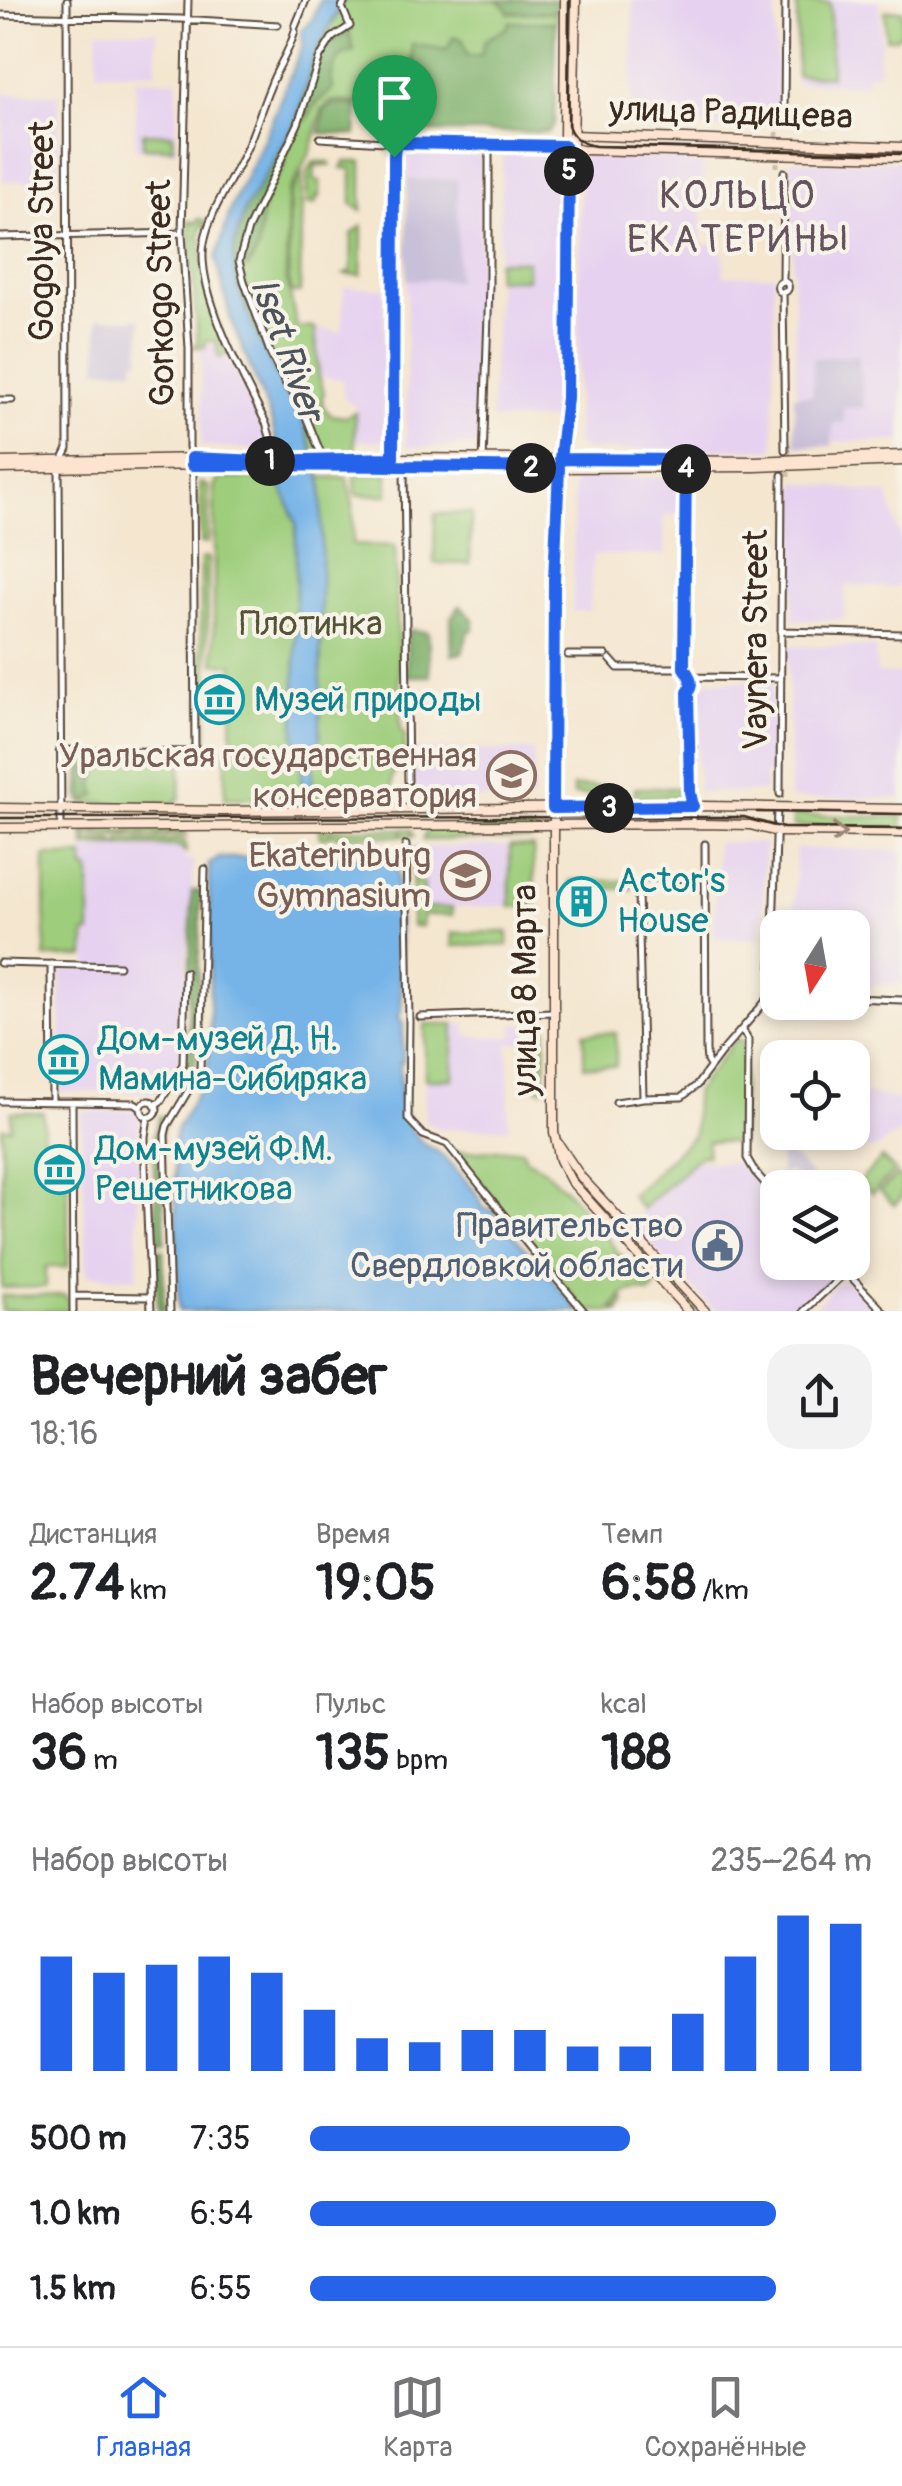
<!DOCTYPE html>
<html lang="ru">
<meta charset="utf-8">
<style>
body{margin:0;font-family:Pangolin,sans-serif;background:#f2f2f2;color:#202124;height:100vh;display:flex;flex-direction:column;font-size:38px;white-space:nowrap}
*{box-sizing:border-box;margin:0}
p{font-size:32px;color:#757577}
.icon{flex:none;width:55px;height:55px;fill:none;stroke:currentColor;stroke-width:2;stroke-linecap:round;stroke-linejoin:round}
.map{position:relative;height:1311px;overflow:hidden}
.panel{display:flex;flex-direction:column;background:#fff;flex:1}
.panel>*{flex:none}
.needle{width:65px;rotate:191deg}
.buttons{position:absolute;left:760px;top:910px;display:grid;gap:20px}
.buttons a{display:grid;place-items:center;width:110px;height:110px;border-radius:20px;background:#fff;box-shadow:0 5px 15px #0003;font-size:50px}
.pin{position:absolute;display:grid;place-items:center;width:85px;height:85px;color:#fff;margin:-102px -42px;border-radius:50% 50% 50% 0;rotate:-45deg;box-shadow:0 0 10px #0007}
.pin .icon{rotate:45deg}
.km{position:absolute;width:50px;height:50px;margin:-25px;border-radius:50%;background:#222;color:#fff;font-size:28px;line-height:50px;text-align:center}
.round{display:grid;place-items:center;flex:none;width:105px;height:105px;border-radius:30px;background:#f2f2f2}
.headline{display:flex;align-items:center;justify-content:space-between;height:170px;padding:0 30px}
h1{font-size:55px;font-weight:800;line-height:75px}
.stats{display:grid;grid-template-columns:repeat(3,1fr);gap:15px;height:170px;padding:10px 30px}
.stats div{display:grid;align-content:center}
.stats b{font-size:50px;font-weight:800}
.stats small{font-size:28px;font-weight:400}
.stats p{font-size:28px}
.chart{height:280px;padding:20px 30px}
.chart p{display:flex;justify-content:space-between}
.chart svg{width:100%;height:180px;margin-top:10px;stroke:#2563eb;stroke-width:6}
ul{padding:0 30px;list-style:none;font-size:32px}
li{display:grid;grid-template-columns:160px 120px 1fr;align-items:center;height:75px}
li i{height:25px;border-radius:12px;background:#2563eb}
.tab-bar{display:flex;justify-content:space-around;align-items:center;height:140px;border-top:2px solid #e0e0e0;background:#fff;font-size:28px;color:#757577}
.tab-bar a{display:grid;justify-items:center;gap:5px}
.tab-bar .selected{color:#2563eb}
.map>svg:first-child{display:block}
.built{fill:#e6d2f0}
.industrial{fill:#c8bfd8}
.green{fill:#9ecd7b;stroke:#6c7c4c;stroke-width:2.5}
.forest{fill:#7eb06b;stroke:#5c6d44;stroke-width:2.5}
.water{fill:#76b4e8;stroke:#586f83;stroke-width:2.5}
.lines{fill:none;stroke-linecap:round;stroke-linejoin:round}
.street-tunnel{stroke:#cfc0ac;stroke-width:5;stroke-dasharray:5 2.5;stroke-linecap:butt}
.street-casing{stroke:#574639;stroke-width:9}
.secondary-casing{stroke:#574639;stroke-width:11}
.street{stroke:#fff;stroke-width:5}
.secondary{stroke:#fde4d1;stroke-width:8}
.tram{stroke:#3b2a1e;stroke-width:2.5}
.oneway{stroke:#9c8778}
.route-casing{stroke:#fff;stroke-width:20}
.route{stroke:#2563eb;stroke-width:12}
.labels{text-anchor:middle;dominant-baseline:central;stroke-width:8;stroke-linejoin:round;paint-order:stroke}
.street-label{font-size:35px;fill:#3b2a1e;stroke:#f7f3e8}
.park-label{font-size:35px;fill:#545335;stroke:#f7f3e8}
.culture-label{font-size:35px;fill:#0d838f;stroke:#f7f3e8;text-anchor:start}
.education-label{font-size:35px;fill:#785e54;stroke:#f7f3e8;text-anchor:end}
.service-label{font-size:35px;fill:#4e5e75;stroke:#f7f3e8;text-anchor:end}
.neighbourhood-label{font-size:38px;letter-spacing:2.5px;fill:#65535e;stroke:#f7f3e8}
.water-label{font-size:38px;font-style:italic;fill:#4d535b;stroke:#f7f3e8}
</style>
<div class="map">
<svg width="902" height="1311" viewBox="0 0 902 1311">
<rect width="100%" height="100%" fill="#f7f3e8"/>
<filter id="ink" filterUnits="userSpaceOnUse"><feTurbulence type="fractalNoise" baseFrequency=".01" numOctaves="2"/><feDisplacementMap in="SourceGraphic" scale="20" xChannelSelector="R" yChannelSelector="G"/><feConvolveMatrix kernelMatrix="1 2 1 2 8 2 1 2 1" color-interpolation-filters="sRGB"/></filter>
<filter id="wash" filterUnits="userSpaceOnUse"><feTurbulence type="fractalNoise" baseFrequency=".0048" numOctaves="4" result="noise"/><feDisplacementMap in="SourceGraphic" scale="40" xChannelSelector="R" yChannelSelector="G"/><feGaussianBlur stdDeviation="2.25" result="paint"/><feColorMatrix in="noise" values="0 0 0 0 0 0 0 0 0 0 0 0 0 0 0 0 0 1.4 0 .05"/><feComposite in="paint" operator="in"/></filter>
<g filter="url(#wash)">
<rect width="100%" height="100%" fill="#f4e6cf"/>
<path class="built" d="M633,0H775L777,108L772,121L762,128L754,129L648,127L638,123L632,113Z
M795,0H880L881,51L878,52L879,70L866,76V84L796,83Z
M98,30L157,31L156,72H97Z
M136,79L177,80L176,151L137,150L135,148Z
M3,94H58L59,180L3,182Z
M503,153L560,155L557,420H491Z
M408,154L481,156L479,446L406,447Z
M581,155L703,160L701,244H723L724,276L774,275V449L584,450L576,442Z
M790,161H902V441L798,442Z
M344,287L384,288V441H356V408L344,398L342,379L319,377L315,328L342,332Z
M219,344L268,432L272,450L202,447L201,346Z
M681,477L679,514L664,515L665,555H593L590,611H573L574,478Z
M796,482L888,494L902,545V577L896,588L845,585L844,619L793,620Z
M788,645L875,647L877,674H902V798L790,799Z
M696,681H773L775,774H765V792H698Z
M412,750H534L533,800L412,797Z
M717,842L765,843L762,939L714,938Z
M471,846H508L509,906L424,908V847Z
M176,847L184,853V859L194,860L179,1064L162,1092H60L61,970L88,969L82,849Z
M796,848L902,851V985H853L852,928L794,927Z
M425,1024H466L467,1036L513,1037L514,1024L534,1025V1042L508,1043L509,1128L440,1129L429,1124L425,1120Z
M853,1091L902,1100V1131L873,1150L828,1141L830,1133L852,1132Z
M139,1110L137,1278L87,1275L81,1112Z
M695,1161L737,1163L743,1170L747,1168L777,1203L778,1262L832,1263L836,1270L834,1278L796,1311H715L630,1223Z
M843,1281L851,1284L876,1311H811L837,1283Z"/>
<path class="industrial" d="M458,179L457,280H407V180Z
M98,318L141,319L140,360H134V369H98Z
M858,355L864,408H843L844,422L833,423L832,446H799L795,443L794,395H813L812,358Z
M783,1137V1147L823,1187L800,1182L790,1172L780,1174V1140Z"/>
<path class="green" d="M344,0H556L554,124L548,132H409L401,115V103L390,104L398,122L395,134L389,135L390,111L388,104L332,101L322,110L311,151L288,193L286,277L297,327L315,328L319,377L324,392L322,400L324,408L331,415L345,417L355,412V451L324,452L318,456H311L313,449L299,408L285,394L254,329L238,287L253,195L291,133L320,41L335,19Z
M797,3H830L831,76L797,75Z
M902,10V32L896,38H886L885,11Z
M143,133L173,134V148L143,147Z
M314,162H329L331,165L315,166L314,180L320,181V197H316V204H307V173Z
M345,162H362V211L352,204V169L342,168Z
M302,174L300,293H292L288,277L290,194Z
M199,219L208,222L207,226L203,225L199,239L202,240C199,280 215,316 227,354L220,358L217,354V341H206L205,347H194L198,344L189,221L196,223Z
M362,226L361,275L345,274L351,271L352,234Z
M497,261H527V279H496Z
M388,473V495H356L355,474Z
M347,477L353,504V545L395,546L401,731L405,734L404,763L400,764L392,776V799L225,798L226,754L232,740L233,664L214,663V487L217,481L222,478Z
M200,483L208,486V543H201Z
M471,513L470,564L434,563L435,514Z
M208,558L207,740H201V559Z
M174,759L181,762L180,798L172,804L82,803L79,795L81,761Z
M573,787H618L616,791L618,796L573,795Z
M635,788H679V797L635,796Z
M793,815L902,817V828L793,826Z
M320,829H402V835L403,829H411L414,836H336L331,834L327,837H320Z
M477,829L533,830V837L531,839L423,840L426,831L429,830Z
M84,831H185L187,836H173L170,834L167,836H137L134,835L119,837L117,835L114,837L98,835L84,837Z
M182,840L186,843V852L178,846H85V841H113L114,844H121V841Z
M510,846L533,847L535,906L510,907Z
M413,849H415L416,882L424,883L423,908H452V915H422V926H412Z
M45,856H83L84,869L90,870V933L85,934V957H45Z
M570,881H632V889L570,888Z
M508,932V945L453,946L452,933Z
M425,1024H454L453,1079H425Z
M538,1029H546L545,1089H538Z
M584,1033H616V1066H584Z
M736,1039L744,1041L741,1141L738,1143L708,1141L707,1155H701L642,1209L631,1196L694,1135L695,1092Z
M11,1112H43L44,1142H66V1161H68V1267H46V1287L2,1288V1128H11Z
M522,1149L526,1159L540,1166L565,1189L608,1238L616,1251L655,1288L650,1293C639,1289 631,1290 621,1296L625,1301L619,1311H614L621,1296L611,1311H586L456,1152Z
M882,1158L895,1171L872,1194L859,1182Z
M897,1175L902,1181V1198L894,1205L880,1191Z
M625,1230L701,1311H694L622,1233Z
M65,1295L71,1305V1311H2V1296Z"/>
<path class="forest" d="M497,0H556V9L553,12L508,13L507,8Z
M509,22H553L556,26L554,124L548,132H409L415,117L412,44L446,50L454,36L463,40L467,55H481L485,40L508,27Z
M349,31L354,51C335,55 329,72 333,89L317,103L305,121L296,123L314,56L320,41L329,46L335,39Z
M333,104L358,105L356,135L320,133L324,112Z
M286,140L289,141L284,166L268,190L262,211L258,250L248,267L239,268L250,302L247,309C242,297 236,284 234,271C225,224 263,177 286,140Z
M460,606L473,619L474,628L468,633L462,653L452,655L451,617Z
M408,630L428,632L430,676H406Z
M84,765L97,773C93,781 93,787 97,795L85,801L83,796Z
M192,891H201L195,1068L182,1092L175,1088L187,1065Z
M159,1116H168L161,1134L165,1242H157L153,1139Z
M155,1250H163L164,1311H158Z"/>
<path class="water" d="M320,0H344L314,56L296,123L245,209L235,243L233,262L238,287L254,329L285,394L299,408L313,450L312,454L303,457L304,471H321L320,479L322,480L320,738L314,752L311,797H302L301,753L295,737L296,523L281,484V472L291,471L287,456H280L270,416L231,320L216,259L231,208L265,137L303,44L301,31L313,19Z
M300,850H313L318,857H384L390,862L397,863L402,1012L398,1017L403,1024V1062L400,1063C400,1090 400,1119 419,1139C425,1146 432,1148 439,1153C450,1160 458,1172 467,1182C475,1191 480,1196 483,1208L492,1210L535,1260L536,1268L540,1271H545L580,1311H179L174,1145L176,1130L207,1075L210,1024L209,864L219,858L294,857Z"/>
</g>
<g filter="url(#ink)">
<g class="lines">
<path class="street-tunnel" d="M777,167V129
M788,477L789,444"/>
<defs>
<path id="street" d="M0,15L181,19L278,25
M295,27L306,0
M784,114L785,0
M320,138L400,143L564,146
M0,237L182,233
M783,281L784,172
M777.5 287a5.5 5.5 0 1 1 11 0a5.5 5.5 0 1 1-11 0Z
M783,292L785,450
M0,400H12
M266,423C245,382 195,290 204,243C210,210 231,182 245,152C255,131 261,108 270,87C277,67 290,51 295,31
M267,426L274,451H270
M322,456L298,397L288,388L271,355L244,281L239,261L248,229L298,124L320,57L332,38L350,26L342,7L346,0
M393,457L394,157L395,147L400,143
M483,462L489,285V145
M404,468L408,781
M686,468L684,668L690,677V689
M782,631L902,634
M568,655H606
M610,659L618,668H684
M690,677L781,678
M59,750L190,752L195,746L193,476L192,458L189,447V349L182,233L188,0
M780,794L782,475
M693,799L690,792L688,692L690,689L693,692V824
M61,826L59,468L68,449L67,0
M705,844L706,1050L707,1061L710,1066
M406,845L409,1020L408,1119L423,1135L447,1144L539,1259L584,1311
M0,963L119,966
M51,964L52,1101
M771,995L777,809
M852,998L902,1000
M420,1017L553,1012
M742,1029L748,1040L747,1158L755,1172L778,1198
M200,1070L205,869
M643,1098L638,891L643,878L704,879
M0,1101L135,1103L141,1107
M141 1109a8 8 0 1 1 16 0a8 8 0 1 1-16 0Z
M616,1102L643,1098L682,1097L697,1085L721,1053L771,995H778
M72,1103L73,1311
M155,1105L161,1101L183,1064L185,972
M148,1117L145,1136V1165L151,1311
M837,1262L883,1311
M73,1296L150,1297
M170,1311L165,1135L167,1126L199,1073
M804,1311L845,1273"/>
<path id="secondary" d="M576,0L573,148L569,154L567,398L558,484L554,580V1132L560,1160L571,1181L688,1311
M564,141L565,0
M902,147L573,135L564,146L582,150L902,157
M0,462L203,458L260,461L404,458L754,461L902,455
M0,469L202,465L559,468L756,467L902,461
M0,808L223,811L702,806L902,809
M0,828L702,824L750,825L777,832L902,833
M558,1143L581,1177L705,1311"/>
</defs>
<use href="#street" class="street-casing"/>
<use href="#secondary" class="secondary-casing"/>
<use href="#street" class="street"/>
<use href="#secondary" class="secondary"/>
<path class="tram" d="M569,0L568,125C572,138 582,144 595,146L902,154
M757,812L902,814
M0,818L744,817L783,828L902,829"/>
</g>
<defs><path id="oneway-chevron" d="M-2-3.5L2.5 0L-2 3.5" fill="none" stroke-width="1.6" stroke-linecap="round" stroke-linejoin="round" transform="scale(2.5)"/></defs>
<use class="oneway" href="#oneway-chevron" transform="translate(839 833)"/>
</g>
<g class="lines" filter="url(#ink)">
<defs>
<path id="route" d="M400,143L564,146L569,154L567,398L560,459L686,460L684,668C690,676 694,684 688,692L690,792L693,806L553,808L554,580L559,468C437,466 314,465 192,465V458L260,461L393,458L394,157L395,146Z"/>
</defs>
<use href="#route" class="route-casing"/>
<use href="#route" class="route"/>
</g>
<defs>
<symbol id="museum-ring" viewBox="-11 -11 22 22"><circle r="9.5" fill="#f7f3e8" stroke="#0f9aa8" stroke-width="1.5"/><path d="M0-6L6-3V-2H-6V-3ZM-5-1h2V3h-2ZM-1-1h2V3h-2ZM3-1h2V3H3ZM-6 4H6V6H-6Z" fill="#0f9aa8"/></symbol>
<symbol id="university-ring" viewBox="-11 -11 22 22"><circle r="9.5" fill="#f7f3e8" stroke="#8d6e63" stroke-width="1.5"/><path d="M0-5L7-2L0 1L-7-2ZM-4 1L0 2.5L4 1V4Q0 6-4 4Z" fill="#8d6e63"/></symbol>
<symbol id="school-ring" viewBox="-11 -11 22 22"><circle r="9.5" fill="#f7f3e8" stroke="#8d6e63" stroke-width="1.5"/><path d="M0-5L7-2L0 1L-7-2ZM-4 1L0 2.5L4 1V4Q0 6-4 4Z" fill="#8d6e63"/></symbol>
<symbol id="building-ring" viewBox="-11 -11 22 22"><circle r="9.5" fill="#f7f3e8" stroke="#0f9aa8" stroke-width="1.5"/><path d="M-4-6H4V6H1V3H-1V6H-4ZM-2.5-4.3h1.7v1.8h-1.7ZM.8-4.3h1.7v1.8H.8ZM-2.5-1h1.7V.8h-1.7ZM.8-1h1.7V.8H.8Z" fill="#0f9aa8"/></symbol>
<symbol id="civic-ring" viewBox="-11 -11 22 22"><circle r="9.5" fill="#f7f3e8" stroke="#5c6f8a" stroke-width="1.5"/><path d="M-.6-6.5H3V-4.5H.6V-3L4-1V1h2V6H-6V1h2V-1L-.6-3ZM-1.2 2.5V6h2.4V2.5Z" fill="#5c6f8a"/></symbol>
</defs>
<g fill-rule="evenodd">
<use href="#museum-ring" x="192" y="672" width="55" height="55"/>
<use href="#university-ring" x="484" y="748" width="55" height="55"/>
<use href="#school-ring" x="438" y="848" width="55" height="55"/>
<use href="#building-ring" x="554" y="874" width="55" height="55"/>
<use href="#museum-ring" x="36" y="1032" width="55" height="55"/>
<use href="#museum-ring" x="32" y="1142" width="55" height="55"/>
<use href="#civic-ring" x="690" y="1218" width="55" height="55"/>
</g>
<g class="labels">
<g class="street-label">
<text transform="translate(731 113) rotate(2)">улица Радищева</text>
<text transform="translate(42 231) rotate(-90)">Gogolya Street</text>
<text transform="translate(161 293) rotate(-91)">Gorkogo Street</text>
<text transform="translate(756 640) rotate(-90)">Vaynera Street</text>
<text transform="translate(525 990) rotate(-90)">улица 8 Марта</text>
</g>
<g class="park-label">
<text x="311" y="624">Плотинка</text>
</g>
<g class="culture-label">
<text x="254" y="700">Музей природы</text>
<text x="617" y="881">Actor's<tspan x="617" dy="40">House</tspan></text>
<text x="98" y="1039">Дом-музей Д. Н.<tspan x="98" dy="40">Мамина-Сибиряка</tspan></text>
<text x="95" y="1149">Дом-музей Ф.М.<tspan x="95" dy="40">Решетникова</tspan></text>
</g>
<g class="education-label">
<text x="477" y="756">Уральская государственная<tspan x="477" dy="40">консерватория</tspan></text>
<text x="431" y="856">Ekaterinburg<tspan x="431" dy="40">Gymnasium</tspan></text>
</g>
<g class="service-label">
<text x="683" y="1226">Правительство<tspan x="683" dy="40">Свердловкой области</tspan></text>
</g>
<g class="neighbourhood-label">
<text x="738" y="196">КОЛЬЦО<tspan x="738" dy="44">ЕКАТЕРИНЫ</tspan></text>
</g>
<g class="water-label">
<text transform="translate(287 349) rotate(70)">Iset River</text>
</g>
</g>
</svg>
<div class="buttons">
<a><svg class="needle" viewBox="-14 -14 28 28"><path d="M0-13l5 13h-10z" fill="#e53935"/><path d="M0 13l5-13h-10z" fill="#757577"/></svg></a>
<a><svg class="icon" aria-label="locate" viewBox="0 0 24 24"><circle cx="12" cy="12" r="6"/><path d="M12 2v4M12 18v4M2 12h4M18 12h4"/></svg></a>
<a><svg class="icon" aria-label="layers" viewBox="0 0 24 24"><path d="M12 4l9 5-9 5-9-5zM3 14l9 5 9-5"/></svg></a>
</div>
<div class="pin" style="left:394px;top:157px;background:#1e9e55"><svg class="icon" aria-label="arrive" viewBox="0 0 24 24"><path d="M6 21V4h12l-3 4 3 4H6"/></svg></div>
<b class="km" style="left:270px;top:461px">1</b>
<b class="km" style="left:531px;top:468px">2</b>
<b class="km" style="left:609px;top:808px">3</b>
<b class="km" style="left:686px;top:469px">4</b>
<b class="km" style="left:569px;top:171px">5</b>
</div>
<section class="panel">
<div class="headline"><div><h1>Вечерний забег</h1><p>18:16</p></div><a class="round"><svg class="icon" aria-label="share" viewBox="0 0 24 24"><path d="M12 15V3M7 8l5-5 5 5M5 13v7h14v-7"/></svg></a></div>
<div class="stats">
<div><p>Дистанция</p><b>2.74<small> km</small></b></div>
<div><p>Время</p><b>19:05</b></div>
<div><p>Темп</p><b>6:58<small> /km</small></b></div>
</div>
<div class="stats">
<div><p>Набор высоты</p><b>36<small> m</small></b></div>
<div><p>Пульс</p><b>135<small> bpm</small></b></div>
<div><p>kcal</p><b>188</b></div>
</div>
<div class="chart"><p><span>Набор высоты</span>235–264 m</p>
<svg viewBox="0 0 160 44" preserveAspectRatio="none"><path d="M5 44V16M15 44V20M25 44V18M35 44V16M45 44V20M55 44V29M65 44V36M75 44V37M85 44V34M95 44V34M105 44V38M115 44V38M125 44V30M135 44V16M145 44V6M155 44V8"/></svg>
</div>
<ul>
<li><b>500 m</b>7:35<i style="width:57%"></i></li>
<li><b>1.0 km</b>6:54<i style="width:83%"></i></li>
<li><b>1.5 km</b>6:55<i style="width:83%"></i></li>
</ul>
</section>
<nav class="tab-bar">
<a class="selected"><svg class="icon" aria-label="home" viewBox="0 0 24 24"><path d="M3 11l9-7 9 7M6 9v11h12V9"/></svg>Главная</a>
<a><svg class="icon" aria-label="map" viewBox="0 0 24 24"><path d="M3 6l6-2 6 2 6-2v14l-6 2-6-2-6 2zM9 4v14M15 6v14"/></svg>Карта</a>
<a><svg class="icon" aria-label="saved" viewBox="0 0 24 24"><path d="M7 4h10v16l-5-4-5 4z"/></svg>Сохранённые</a>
</nav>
